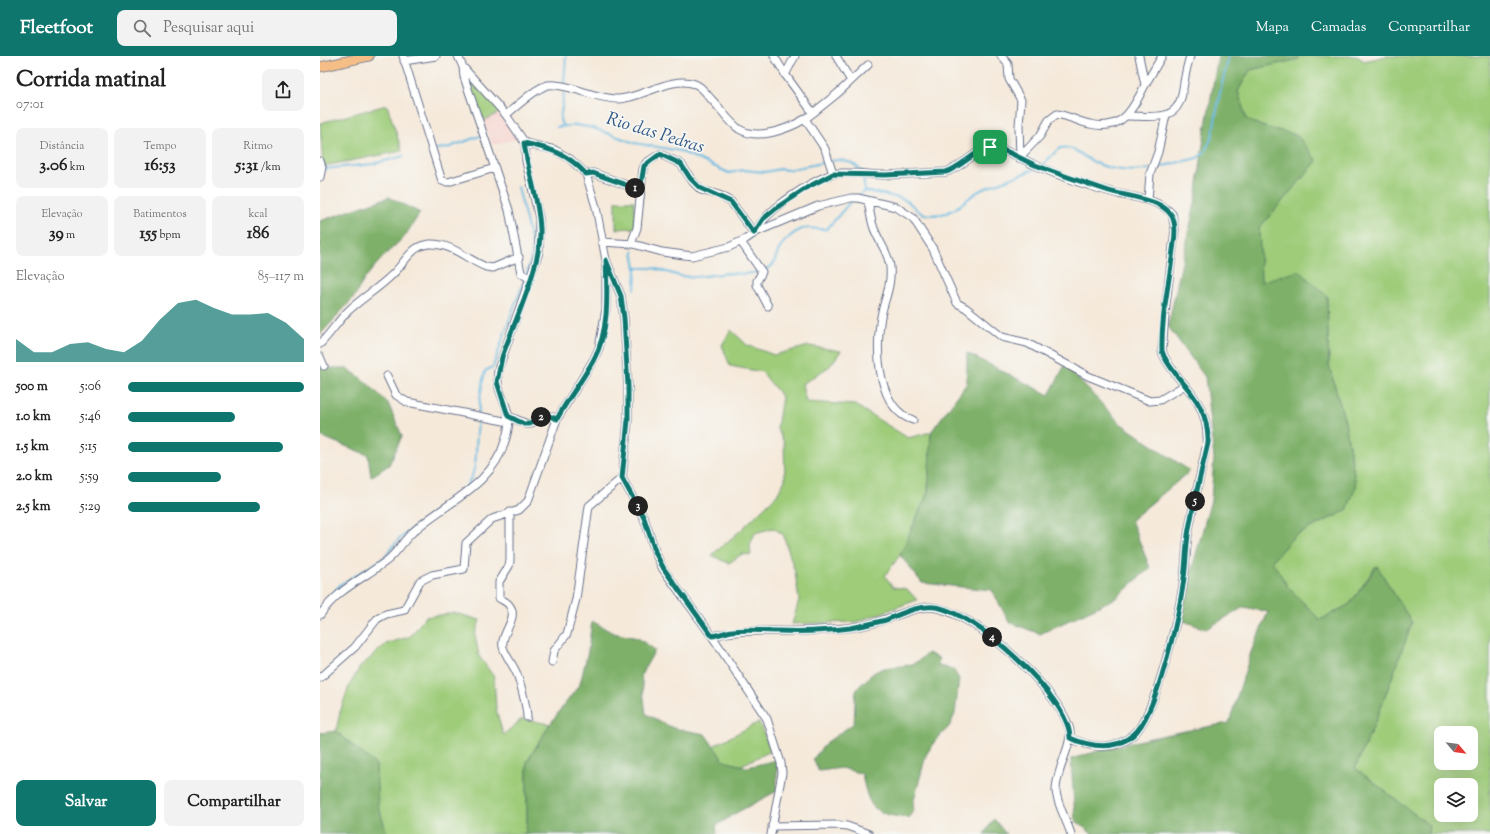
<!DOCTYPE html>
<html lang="pt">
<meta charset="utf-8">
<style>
body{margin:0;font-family:"Sorts Mill Goudy",serif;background:#f2f2f2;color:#222;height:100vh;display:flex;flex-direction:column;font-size:15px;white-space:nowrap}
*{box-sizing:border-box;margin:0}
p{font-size:13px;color:#767676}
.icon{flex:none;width:22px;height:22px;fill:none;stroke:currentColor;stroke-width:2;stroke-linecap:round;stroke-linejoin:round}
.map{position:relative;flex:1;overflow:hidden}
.drawer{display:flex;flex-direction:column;background:#fff;width:320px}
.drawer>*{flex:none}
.needle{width:26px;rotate:119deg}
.buttons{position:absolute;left:1114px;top:670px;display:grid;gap:8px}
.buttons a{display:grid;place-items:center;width:44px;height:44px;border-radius:8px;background:#fff;box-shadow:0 4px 16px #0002;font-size:20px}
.pin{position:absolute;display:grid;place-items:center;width:34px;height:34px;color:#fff;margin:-17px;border-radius:8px;box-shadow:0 2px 6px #0006}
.km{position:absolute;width:20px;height:20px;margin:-10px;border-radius:50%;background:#222;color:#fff;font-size:11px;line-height:20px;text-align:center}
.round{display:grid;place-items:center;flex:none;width:42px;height:42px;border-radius:8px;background:#f2f2f2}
.overview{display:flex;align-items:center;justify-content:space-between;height:68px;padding:0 16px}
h1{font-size:22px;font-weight:800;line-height:30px}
.metrics{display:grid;grid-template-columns:repeat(3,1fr);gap:6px;height:68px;padding:4px 16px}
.metrics div{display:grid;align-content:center;border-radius:8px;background:#f2f2f2;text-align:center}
.metrics b{font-size:17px;font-weight:800}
.metrics small{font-size:11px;font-weight:400}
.metrics p{font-size:11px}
.chart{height:112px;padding:8px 16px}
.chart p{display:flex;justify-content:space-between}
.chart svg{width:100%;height:72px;margin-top:4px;fill:#0f766e;opacity:.7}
.action{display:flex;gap:8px;margin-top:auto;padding:8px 16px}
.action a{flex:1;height:46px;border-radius:8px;background:#0f766e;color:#fff;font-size:16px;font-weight:800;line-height:46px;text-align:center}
.action a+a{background:#f2f2f2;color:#222}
ul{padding:0 16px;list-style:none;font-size:13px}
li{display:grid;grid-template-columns:64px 48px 1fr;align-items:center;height:30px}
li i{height:10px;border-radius:5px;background:#0f766e}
header{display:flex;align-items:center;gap:24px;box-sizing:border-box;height:56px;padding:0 20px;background:#0f766e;color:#fff}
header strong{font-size:19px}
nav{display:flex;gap:22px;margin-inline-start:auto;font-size:14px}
.search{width:280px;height:36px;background:#f2f2f2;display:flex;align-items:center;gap:10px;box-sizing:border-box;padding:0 14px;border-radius:8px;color:#767676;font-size:15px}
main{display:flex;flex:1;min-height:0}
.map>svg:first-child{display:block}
.built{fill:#f7d0cb}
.green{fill:#9ecc79;stroke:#5c7e6c;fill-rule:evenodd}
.forest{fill:#7eb069;stroke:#4c7064}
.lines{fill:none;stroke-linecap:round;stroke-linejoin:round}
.stream{stroke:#64b9e1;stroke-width:2}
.minor-casing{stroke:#677089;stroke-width:9}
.major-casing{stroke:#677089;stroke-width:11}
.minor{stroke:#fff;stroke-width:7}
.major{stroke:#f6be87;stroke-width:9}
.route-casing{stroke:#fff;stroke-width:8}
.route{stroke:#0f766e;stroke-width:5}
.labels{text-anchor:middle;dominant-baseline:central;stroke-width:3.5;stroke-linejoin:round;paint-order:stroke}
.water-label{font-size:18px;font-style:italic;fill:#315885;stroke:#f6f6f2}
</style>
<header>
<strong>Fleetfoot</strong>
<div class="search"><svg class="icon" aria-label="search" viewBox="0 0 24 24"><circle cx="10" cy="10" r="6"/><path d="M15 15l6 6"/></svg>Pesquisar aqui</div>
<nav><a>Mapa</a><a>Camadas</a><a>Compartilhar</a></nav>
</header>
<main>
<section class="drawer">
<div class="overview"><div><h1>Corrida matinal</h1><p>07:01</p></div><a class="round"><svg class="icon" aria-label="share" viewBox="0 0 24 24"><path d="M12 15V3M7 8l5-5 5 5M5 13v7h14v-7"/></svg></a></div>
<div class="metrics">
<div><p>Distância</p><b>3.06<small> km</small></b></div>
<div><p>Tempo</p><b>16:53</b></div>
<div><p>Ritmo</p><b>5:31<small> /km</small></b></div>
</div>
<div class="metrics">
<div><p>Elevação</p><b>39<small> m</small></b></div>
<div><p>Batimentos</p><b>155<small> bpm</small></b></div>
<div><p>kcal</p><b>186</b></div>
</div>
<div class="chart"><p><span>Elevação</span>85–117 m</p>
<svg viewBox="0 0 160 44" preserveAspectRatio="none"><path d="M0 44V30L10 38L20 38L30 33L40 32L50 36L60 38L70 31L80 18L90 8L100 6L110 11L120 15L130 15L140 14L150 20L160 30V44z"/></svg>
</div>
<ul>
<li><b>500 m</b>5:06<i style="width:100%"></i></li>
<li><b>1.0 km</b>5:46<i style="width:61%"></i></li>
<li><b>1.5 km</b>5:15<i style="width:88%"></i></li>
<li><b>2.0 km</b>5:59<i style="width:53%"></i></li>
<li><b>2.5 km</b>5:29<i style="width:75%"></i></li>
</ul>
<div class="action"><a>Salvar</a><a>Compartilhar</a></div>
</section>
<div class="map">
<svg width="1170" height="778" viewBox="0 0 1170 778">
<rect width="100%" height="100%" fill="#f6f6f2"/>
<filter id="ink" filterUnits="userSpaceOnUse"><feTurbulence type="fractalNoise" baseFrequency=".025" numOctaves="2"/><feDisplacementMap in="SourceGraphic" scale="8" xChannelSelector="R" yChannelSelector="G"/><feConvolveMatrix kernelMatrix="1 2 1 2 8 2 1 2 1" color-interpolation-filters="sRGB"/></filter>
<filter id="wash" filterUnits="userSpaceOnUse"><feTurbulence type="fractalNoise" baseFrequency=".012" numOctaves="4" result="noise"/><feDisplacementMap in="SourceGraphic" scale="16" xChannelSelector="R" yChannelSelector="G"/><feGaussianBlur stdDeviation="0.9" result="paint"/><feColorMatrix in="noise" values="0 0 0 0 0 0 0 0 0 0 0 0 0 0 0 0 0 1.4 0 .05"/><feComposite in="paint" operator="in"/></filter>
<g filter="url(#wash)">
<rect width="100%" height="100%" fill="#f5e9da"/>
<path class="built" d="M179,57L197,83L173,89L162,65Z"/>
<path class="green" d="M978,0H1037L1044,5L1067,0H1170V778H1108V769L1035,712L1057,662L1092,567L1056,510L1030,548L1000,564L968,531L952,505L974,480L1027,454L1036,430L1025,366L1009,309L1007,240L941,226L939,172L997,105L977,80L941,70L926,63L918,35L930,14L979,3ZM1121,677H1151V707H1121ZM1121,729H1151V759H1121Z
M149,17L181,56L160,66L145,19Z
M67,49L82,95L3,110L0,67Z
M296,145H314L315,172L296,173Z
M411,274L427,289L454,299L489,290L521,295L510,310L482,328L486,346L535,349L588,382L611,376L608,436L580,499L565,520L573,531L587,533L597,544L536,566L472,568L479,544L475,516L463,478L453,472L435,477L430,489L431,499L422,498L409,507L401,504L392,499L421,474L457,439L465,424L464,387L457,372L462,341L442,316L410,310L402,289Z
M135,557L160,564L155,579L159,600L174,621L176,652L183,679L202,663L230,668L207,706V766L205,778H67L58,749L55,709L16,675L20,656L29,630L40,611L66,588L91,580L105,561Z
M439,666L451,695L407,716L393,690Z"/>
<path class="forest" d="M898,0H978L979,3L930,14L918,35L926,63L941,70L977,79L997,105L939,172L941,226L979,215L1007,240L1009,309L1025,366L1036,430L1027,454L974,480L952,505L968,531L1000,564L1030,548L1057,510L1092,567L1057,662L1035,712L1109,769L1108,778H772L755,764L751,703C803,687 855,676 909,667L931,596L948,556L924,551L886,573L858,563L891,444L894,402L885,321L848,270L876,143L884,81Z
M69,141L100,157L85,180L62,202L45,222L34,241L0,279V165Z
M647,297L729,339L745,309L800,367L870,415L811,464L830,512L796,542L720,578L689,566L672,534L602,527L580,499L608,436L611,376L647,327Z
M0,312H27L46,326L68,347L82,380L69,409L51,421L48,399L0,380Z
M272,565L293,577L318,582L335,594L321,619L326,658L353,672L385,678L404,705L427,711L457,704V735L416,757L396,770L397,778H205L207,766V706L230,668L260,628L268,595Z
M607,597L619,602L618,610L633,613L639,623L635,658L629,671L615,685L606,699L593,748L594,753L589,762C553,758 549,754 542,718L522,712L499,715L493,703L506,687L534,667C535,659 534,639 537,633C539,630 543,627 546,624C566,600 587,621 607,597Z
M16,675L56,709L58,749L67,778H0V677Z
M674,763L686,778H664Z"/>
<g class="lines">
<path class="stream" d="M244,27L246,0
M243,70L240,64L244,37
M237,71L256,69L273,72L315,87L360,95L409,117L423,114L445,116L460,113L467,114L507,106
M116,93L127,92L160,80
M511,105C523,102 534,107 542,115
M720,110C728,106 736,93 741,92C753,89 764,102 774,106C790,114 811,117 829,113
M835,112L877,102L884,97L892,81L901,31L909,0
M3,113L53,108L84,100
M543,119L545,135
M538,140L545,135C558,138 576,139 587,145C594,149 596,156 604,158C610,159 620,159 626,157C639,153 648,141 659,135C678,126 698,121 716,112
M313,195L316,212L315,233
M316,212H333L360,220L376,221L409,217L424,218L439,216
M443,215C459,207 452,206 459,194C462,186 474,176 482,173C489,171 500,174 507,173L531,145
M143,435C159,414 155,401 157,377C158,360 161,331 165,315L173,311L192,256L204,226L212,199V189L198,131
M0,553L21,528L63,503L77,485L93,472"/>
</g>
</g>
<g filter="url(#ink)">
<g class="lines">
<defs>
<path id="minor" d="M83,0L122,125L128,126L175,112
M454,0L467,21L493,57L485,63L505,93L513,118
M516,0L531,25
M681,0L688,8L689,23L701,44L699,70L700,101
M84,5L116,0
M143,11L144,21L189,154L201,217L210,223
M465,19L475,0
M825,29L842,0
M493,57L518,37L548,9
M186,59C196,51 215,32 228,29C245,26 278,44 299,43C322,42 352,19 375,28C382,30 387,39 392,44C401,53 409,66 419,73C438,85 468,73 485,63
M808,60C820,60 833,62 845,59C863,54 862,35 865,21C866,14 868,7 870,0
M205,87L235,94L250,103L266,118L276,151L286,204L301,240L304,262L308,331V365L302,422L324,462L336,498L343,513L392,580L447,663L461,707L462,717L451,778
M699,102L720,80L729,64L737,58C749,60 759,66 770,68C802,76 813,53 825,29L819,0
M0,105L2,111L0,121
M266,118L273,117L320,134
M828,144L830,118L838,96L846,59
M548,145C550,155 551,168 556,177C561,189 569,198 570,211C572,233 562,247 560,267C556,297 558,353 593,364
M436,176C443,156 492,124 513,118C525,115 551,119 565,119C585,118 605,117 626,116C641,112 660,91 670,91C685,92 702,103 715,109C742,121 771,131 799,138C817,142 838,143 852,158L855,174L846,248L842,295C845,305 852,313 858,321C876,341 889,359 887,387C881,418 873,448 868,479C866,493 866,508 864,522C860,554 836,660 813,679C794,695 771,692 750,682
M282,186L313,188L342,196L372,200L409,191L426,183L436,176L498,150L531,142H538L576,151L593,162L613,193L637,247L646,252L682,281L707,287L768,320L830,345L840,344L865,329
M421,186L442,216L437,225V229L448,250
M311,188L317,172L323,113L326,107L340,98L361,108L373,126L381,134L399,139L411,146L434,177
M0,288C10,278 18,265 28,255C42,242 59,232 73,218C85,207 91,189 110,188C131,187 148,204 166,211L173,212L199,201
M0,301L4,310
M67,320L76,339L87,346L189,366
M188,360L207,368H210L224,358L237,363
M190,456V505L189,510L179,526V542C182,544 187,546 189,549C200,562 180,577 183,591C185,599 192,607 196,616C200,624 207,652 207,661
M0,559C18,533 41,524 65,506C77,498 83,484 94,475C125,447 173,429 185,385C188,376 190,367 188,358C184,339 176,337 178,314L219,196V162L206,105L205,87L186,59L143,11L138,0
M392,580C424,572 447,576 479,575C491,575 503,574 515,573C532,572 550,569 566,563C580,559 594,551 609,551C652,552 736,632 749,671C755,685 735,715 736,735C737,748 747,765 751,778
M232,606L234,595L247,578L256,543L269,450L302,422
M0,622L35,591L57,563L66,558L84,554L100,525L112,519L144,513L146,487L172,463L199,454L208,445L237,363L274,303L279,292L286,253V208
M452,770L518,769L527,770L549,778"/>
<path id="major" d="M0,11L49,0"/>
</defs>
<use href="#minor" class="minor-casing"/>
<use href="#major" class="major-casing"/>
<use href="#minor" class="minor"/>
<use href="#major" class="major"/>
</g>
</g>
<g class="lines" filter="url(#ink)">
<defs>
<path id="route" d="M204,87C231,93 247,97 266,118L273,117L320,134L324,110L340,98L361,108L370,122L380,132L411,146L434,177L443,163L459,150L488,131L513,118L565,119L626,116C640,112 660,91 670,91C686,92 703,105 718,110C741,119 765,127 789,135C808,141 850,143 854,166C857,177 853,190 852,202C848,232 841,264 842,295C845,305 852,313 858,321C876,341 889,359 888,387C881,417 873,448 868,479C866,493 866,508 864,522C860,554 837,660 813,679C794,695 771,691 750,682C750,642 655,556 615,551C598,549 581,558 566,564C554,567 542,570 530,572C507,575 482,576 458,575C443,575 427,573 412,575C406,576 399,579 392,580L344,513L336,498L324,462L302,422L308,364V330L304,262L301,240L286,204C287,235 290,274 274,303C263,324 248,342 237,363L224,358L210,368H204L188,360L177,326L182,301C194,267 222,208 220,173C219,144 208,116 204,87Z"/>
</defs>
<use href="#route" class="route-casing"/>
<use href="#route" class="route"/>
</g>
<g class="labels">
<g class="water-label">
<text transform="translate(335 78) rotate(17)">Rio das Pedras</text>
</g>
</g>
</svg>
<div class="buttons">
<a><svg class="needle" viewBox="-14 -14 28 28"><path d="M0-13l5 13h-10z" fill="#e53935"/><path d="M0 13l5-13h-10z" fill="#767676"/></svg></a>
<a><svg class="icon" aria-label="layers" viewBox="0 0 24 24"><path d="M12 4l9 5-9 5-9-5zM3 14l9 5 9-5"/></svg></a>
</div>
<div class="pin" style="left:670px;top:91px;background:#1e9e55"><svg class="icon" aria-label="arrive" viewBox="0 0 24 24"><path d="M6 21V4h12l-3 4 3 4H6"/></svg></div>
<b class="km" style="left:315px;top:132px">1</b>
<b class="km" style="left:221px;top:361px">2</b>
<b class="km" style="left:318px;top:450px">3</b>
<b class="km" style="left:672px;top:581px">4</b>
<b class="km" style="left:875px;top:445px">5</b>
</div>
</main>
